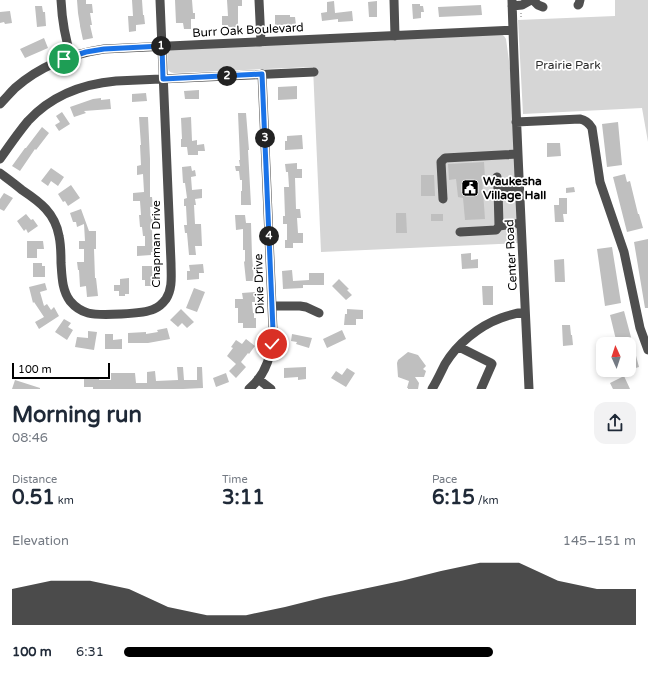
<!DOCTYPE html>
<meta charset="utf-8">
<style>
body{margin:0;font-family:"Varela Round",sans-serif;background:#f2f2f3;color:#1f2937;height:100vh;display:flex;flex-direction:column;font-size:15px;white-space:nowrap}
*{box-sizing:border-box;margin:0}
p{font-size:13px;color:#747a83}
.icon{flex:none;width:22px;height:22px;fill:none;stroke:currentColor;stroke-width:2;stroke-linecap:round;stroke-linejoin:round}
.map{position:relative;height:389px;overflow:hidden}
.sheet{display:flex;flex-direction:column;background:#fff;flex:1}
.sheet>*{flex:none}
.needle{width:26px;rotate:357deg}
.fabs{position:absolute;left:596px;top:337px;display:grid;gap:8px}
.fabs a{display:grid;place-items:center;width:40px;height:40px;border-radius:8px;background:#fff;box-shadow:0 2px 6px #0003;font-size:20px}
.scale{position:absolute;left:12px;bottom:10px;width:98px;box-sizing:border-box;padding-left:4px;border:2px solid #000;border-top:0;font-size:11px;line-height:14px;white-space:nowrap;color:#000;-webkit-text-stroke:3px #fff;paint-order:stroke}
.pin{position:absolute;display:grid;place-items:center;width:34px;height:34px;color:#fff;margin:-17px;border:2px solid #fff;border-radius:50%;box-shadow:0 1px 4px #0007}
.km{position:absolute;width:20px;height:20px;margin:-10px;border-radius:50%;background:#222;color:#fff;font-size:11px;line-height:20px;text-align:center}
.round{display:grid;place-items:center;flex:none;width:42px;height:42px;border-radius:12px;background:#f2f2f3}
.head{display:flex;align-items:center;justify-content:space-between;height:68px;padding:0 12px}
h1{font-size:22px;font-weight:700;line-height:30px}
.stats{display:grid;grid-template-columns:repeat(3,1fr);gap:6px;height:68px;padding:4px 12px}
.stats div{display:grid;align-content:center}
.stats b{font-size:20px;font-weight:700}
.stats small{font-size:11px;font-weight:400}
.stats p{font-size:11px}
.chart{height:112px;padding:8px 12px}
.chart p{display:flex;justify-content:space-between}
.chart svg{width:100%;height:72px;margin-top:4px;fill:#000;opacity:.7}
ul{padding:0 12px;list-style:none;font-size:13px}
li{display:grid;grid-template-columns:64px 48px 1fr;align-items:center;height:30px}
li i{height:10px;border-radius:5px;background:#000}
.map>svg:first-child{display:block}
.green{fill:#d6d6d6}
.building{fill:#bfbfbf}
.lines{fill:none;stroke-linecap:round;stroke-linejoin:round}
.path{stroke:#717171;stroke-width:1;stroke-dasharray:1 2;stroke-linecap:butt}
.minor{stroke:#4f4f4f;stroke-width:9}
.route-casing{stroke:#fff;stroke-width:8}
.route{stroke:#1a73e8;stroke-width:5}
.labels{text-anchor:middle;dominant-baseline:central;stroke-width:3.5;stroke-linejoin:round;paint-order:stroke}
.street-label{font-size:12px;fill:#000;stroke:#fff}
.park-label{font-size:12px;fill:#2d2d2d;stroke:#fff}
.poi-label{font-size:12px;font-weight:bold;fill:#000;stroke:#fff;text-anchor:start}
</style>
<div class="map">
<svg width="648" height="389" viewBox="0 0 648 389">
<rect width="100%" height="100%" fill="#fff"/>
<path class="green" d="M615,0H648V142L642,108L523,114L518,20L615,16Z
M501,34L504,36L506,39L511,76L519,243L321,252L313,67L176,73C174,73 171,73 169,71C167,69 167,53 168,51C169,50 170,50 171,49Z"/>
<path class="building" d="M77,0H86V4H92L93,13H90L92,25H90L93,38L83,40L80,26V25L78,13Z
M132,0H142L143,15H144L145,24L136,25V31L129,32L128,16H133Z
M175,0H192L193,13H195V19H191V29H184L183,23H176Z
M227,0H242V6H238V27H228V25H222V16H228Z
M334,1L335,13L352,11L353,21L338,22V19L322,21L321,13L327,12V2Z
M377,1V17H369L368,2Z
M412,4H420V6H423L424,12H421V18L413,19Z
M481,5L482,15L439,17L438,7Z
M35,6H42L43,12H45L46,26L37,27Z
M10,11L12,23L5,24L4,22L0,23V12Z
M275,15H290V17H295L296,25H275Z
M44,38L48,48L25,58L20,49Z
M297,86V99L278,100V87Z
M199,90V99H185L184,91Z
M146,93L147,101L132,102V94Z
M101,98V100L110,99L111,109L84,111L86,113L74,117L70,107L93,99Z
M62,112L70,124L59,131L55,125L60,122L56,116Z
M238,113H246L249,150H248L251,205H241V191H242V180H240L239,171H236L235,166H240L239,160H240Z
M139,117H148L150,159V197H152L153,207H150L151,219H153V229H152L153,252H151V255L137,256V246H145V236H143L142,227H140L139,215H141L140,201H133V193L144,192L143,174L137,175V166L141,165L140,145H141Z
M191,117L192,141L197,140V145L204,144L205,151H198V155H188L187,147H181V139H182L181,118Z
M618,122L622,165L607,167L602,124Z
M42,127L49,133L36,150L35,149L20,171L12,166L25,148H26Z
M302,135L303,149L285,150V141H287V136Z
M547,143H560L561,156L547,157Z
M484,162L485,178H482L485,219L465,220L463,198L458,197L456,179L449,180L448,164Z
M297,163V169H302V178H295L296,209H300L301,218H297L298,233H303V243H293V248H285V240H287V224H283V216H285L284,187H289L288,172H286L285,164Z
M191,166L192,171L195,170L196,176L191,177L192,190L202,189V198L195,199L196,205H194L195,224H201L202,246H195L196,255H189L187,233H185L184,225H187L186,206H184V199L187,198L185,183H183L182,167Z
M51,168L64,177L58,186L51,181L48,186L41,181Z
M625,174L627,182L630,181L638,214H639L643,228L627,232L613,177Z
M421,175H434L435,196H421Z
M71,185L80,198L68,206L65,201L63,202L58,194Z
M574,187L575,192L566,193V188Z
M4,193L13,198L4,211L0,209V199Z
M559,198H567V214H563L564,222H555L554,205H559Z
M81,209L89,231H96V249H94L95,278H96L98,296L87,297L86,286L80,287L79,270H78L77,262H84V249H79V241H85L84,224L77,227L76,222H73L70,213Z
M396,213H406L407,233H396Z
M26,214L31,220L33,219L38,226L28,233L26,229L24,231L17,221Z
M431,214H443V221H431Z
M235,215H245L246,223H251L252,256L254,281H246L244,262L245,261V250H243V229L236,230Z
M648,239V308H645L634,242Z
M27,241H43L44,249H37V258H27Z
M612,247L621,303L605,306L597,249Z
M471,253V260L478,259V268L462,269L461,254Z
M564,259L565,282H555L554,260Z
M33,263H42V266H45V277H33Z
M203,264L204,273H199V279L187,280V271H190L189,265Z
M142,266H152L153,286H145V280H142Z
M292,270L293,281L309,280V273H324V285H303V288L283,289L282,271Z
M129,278V294H125V296H119V291H114V285H120V279Z
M339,279L349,289L347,290L352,295L346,300L332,286Z
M45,283L47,290L40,292L44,306L47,304L51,310L54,307L59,316L39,329L35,322L44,317L34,302L33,303L29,287Z
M482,286H493V305H483Z
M194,288L205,292L197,312L186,308Z
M255,292V302H252L253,313H254V318H256V328H243V323H238V308H235V299H243L242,293Z
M181,309L194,322L187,328L182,323L178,327L170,320Z
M347,309L363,310V319H356V325H344L345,314H347Z
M624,311L639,367L629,370V344H617L610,315Z
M64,319L71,323L68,327L73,330L67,340L55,332Z
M562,325H570L571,335H572L573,345L563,346Z
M167,328L170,339L148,343H128V333L146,332V334L158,332L157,330Z
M342,330L346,339L327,348L323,339Z
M88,331L97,332L94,350L75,347L77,337L88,338Z
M105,334H113V340L122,339V349H105Z
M292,334L312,338L309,348L296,344L297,342L291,341Z
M246,339L255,346L249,354L248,353L241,362L246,367L236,378L229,371L236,364L227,356L233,348L231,347L236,340L242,344Z
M408,352L418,355L426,366L423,369L426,371L424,377H415L419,383L418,389H408V388H407L409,381L398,377L397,363L398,360Z
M177,367H183L184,380H197V367H202L203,388L183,389H93V387H84V377H99V380H111V373H135L136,383H147V372L155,371L156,381L178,380Z
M306,367V379L298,380V377L284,378V368Z
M347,368L355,373L346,387L331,378L336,371L342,375Z
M226,373L229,382L216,387L213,378Z
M624,376L630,389H613L610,383Z
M15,380L40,388V389H12Z"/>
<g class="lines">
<path class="path" d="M521,13V18"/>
<path class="minor" d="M61,0C62,20 65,38 71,56
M259,0L261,42
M394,0L395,36
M512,0C516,130 523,259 529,389
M533,0L538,5L543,7
M578,5L579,4L580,0
M512,6L522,5L531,0
M0,104C5,99 10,93 15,88C40,66 71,54 104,49L513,30
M516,122L580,119C585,120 589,123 592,128L600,182L624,252L640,328L648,350
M0,159C9,146 18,133 28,121C51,96 82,84 116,81L314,72
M0,173C8,179 15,184 22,190C40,202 55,213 59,236C61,245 61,254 61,263C62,277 62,290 70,301C75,307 81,311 88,313C99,316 144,314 154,309C159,307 163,303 166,299C173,288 171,275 171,263L160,0
M497,177L498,189
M443,199L441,162L445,158L518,154
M499,226L521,223
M460,232L496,230L499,226L498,189L519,188
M272,306H300L306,307L319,313
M459,347L491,363L492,364L481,389
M258,379L271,389
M249,389C267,374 272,353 273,330L262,74
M432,389C437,381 441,372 445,364C457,344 479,326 501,318C509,315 517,313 525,312"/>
</g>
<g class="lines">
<defs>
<path id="route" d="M64,59L86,52L104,49L162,46L163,79L262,74L273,330L272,344"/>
</defs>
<use href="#route" class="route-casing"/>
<use href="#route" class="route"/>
</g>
<defs>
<symbol id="civic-square" viewBox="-11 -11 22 22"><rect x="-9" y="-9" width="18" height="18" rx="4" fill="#000" stroke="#fff"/><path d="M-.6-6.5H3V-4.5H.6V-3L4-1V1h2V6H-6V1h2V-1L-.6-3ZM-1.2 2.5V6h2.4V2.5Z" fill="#fff"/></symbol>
</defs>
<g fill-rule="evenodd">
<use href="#civic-square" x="460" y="178" width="20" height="20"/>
</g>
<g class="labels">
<g class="street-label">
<text transform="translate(248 30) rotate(-3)">Burr Oak Boulevard</text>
<text transform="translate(156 244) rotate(-90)">Chapman Drive</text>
<text transform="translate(511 255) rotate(-93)">Center Road</text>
<text transform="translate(259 284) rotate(-92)">Dixie Drive</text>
</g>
<g class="park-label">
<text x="568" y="65">Prairie Park</text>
</g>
<g class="poi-label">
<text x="483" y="181">Waukesha<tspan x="483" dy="14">Village Hall</tspan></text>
</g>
</g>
</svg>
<div class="fabs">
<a><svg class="needle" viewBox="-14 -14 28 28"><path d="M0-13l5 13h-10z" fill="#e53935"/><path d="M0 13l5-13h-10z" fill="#747a83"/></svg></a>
</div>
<div class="scale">100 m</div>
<div class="pin" style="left:64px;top:59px;background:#1e9e55"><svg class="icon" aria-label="arrive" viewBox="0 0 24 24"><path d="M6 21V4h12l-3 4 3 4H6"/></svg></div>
<div class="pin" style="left:272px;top:344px;background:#d93025"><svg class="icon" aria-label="check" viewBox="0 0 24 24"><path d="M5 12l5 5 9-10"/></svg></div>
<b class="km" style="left:161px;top:46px">1</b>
<b class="km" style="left:227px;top:76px">2</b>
<b class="km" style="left:265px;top:138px">3</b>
<b class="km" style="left:269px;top:236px">4</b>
</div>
<section class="sheet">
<div class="head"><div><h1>Morning run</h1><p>08:46</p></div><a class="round"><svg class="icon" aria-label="share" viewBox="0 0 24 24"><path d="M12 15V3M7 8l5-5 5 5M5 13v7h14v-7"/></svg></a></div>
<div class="stats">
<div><p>Distance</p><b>0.51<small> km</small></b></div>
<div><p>Time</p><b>3:11</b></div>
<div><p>Pace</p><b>6:15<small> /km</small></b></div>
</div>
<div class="chart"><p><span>Elevation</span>145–151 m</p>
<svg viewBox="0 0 160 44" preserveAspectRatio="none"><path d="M0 44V22L10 17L20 17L30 22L40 33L50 38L60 38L70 33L80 27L90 22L100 17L110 11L120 6L130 6L140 17L150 22L160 22V44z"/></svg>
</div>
<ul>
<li><b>100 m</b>6:31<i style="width:72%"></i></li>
</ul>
</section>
